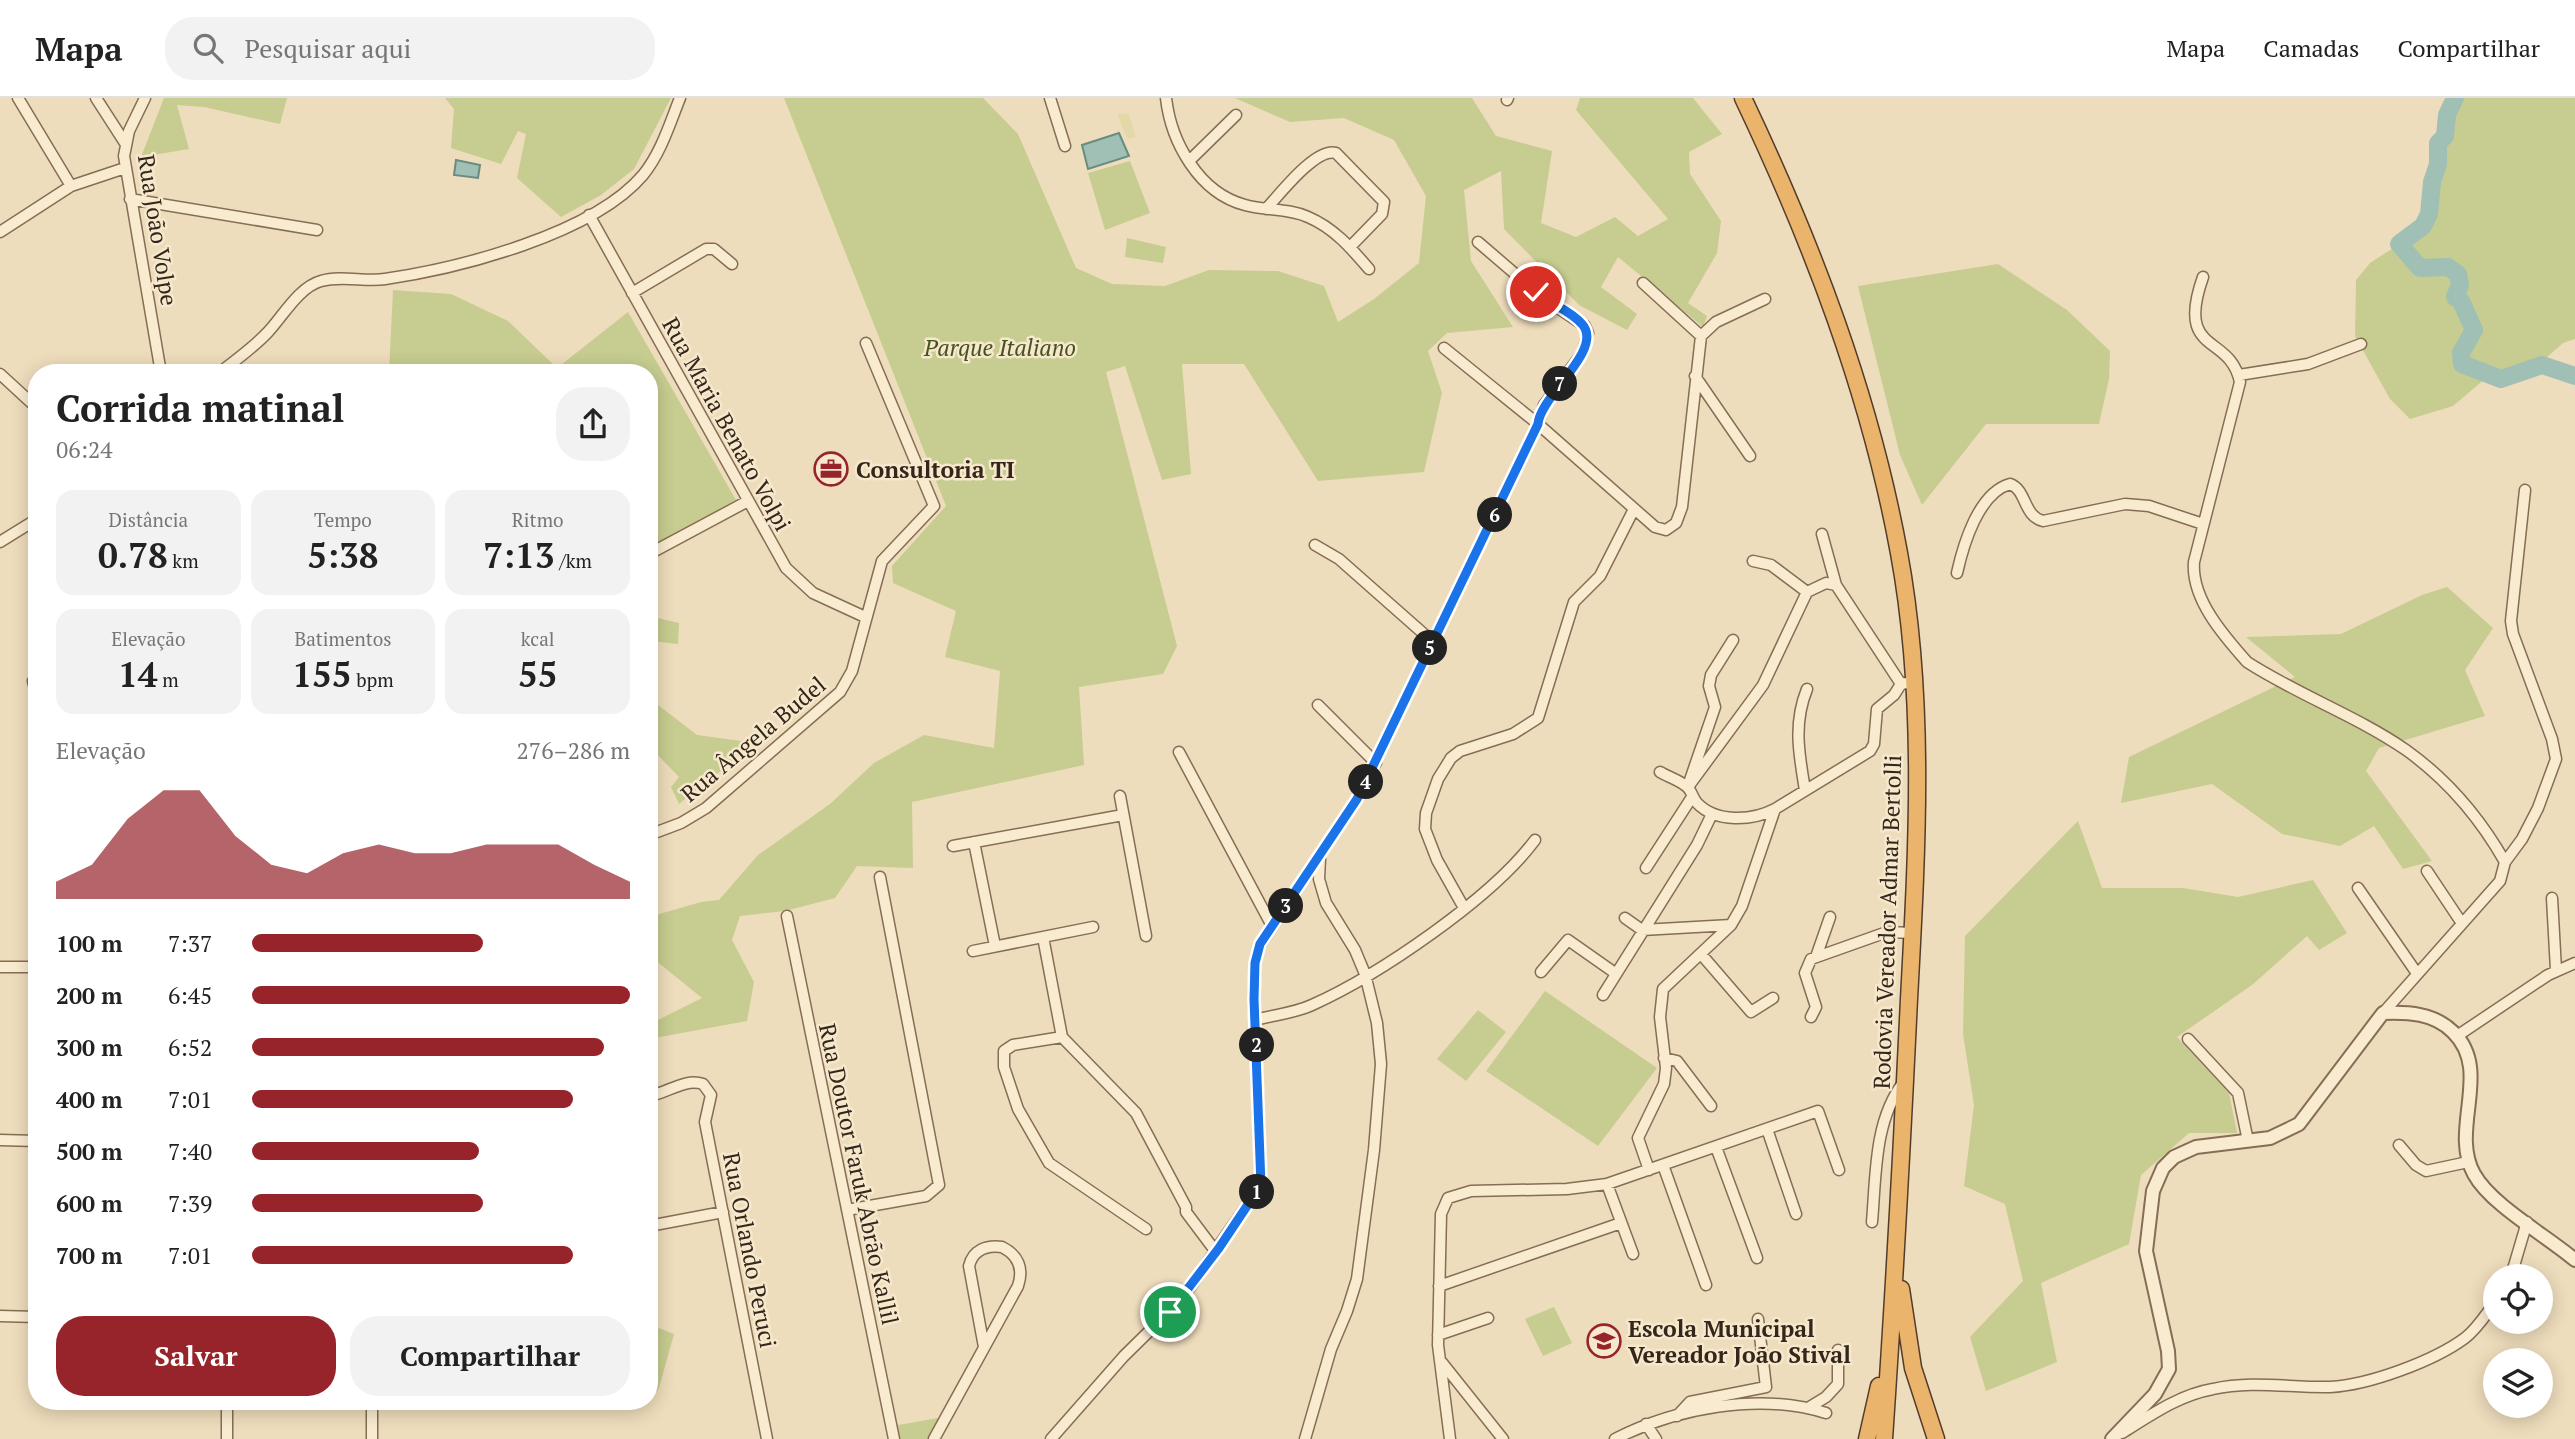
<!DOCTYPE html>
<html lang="pt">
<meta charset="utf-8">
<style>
body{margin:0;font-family:"PT Serif",serif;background:#f2f2f2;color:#222;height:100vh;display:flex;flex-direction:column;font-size:26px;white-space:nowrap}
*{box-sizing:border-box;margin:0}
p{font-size:23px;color:#767676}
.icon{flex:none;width:38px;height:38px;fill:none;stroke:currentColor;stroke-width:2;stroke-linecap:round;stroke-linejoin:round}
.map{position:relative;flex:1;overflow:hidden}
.panel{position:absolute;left:28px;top:266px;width:630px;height:1046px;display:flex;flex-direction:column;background:#fff;border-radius:28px;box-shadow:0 4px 18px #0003}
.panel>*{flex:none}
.tools{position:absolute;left:2483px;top:1166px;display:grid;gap:14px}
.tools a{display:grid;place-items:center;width:70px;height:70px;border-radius:50%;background:#fff;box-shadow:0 4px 18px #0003;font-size:35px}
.pin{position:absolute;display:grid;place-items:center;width:60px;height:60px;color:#fff;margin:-30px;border:4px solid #fff;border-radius:50%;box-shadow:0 2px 7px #0007}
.km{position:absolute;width:35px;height:35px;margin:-18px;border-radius:50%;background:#222;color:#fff;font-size:19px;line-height:35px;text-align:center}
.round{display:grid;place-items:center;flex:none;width:74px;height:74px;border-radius:28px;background:#f2f2f2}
.overview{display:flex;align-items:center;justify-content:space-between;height:119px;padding:0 28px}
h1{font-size:38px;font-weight:600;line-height:52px}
.figures{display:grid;grid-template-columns:repeat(3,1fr);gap:10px;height:119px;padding:7px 28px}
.figures div{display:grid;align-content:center;border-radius:18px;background:#f2f2f2;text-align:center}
.figures b{font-size:35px;font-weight:600}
.figures small{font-size:19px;font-weight:400}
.figures p{font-size:19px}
.chart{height:196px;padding:14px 28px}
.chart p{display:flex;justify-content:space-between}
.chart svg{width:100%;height:126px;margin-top:7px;fill:#96242a;opacity:.7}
.button{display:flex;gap:14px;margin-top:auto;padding:14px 28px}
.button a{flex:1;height:80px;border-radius:28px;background:#96242a;color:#fff;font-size:28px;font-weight:600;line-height:80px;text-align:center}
.button a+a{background:#f2f2f2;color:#222}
ul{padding:0 28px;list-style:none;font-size:23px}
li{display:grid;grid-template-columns:112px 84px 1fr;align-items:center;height:52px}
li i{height:18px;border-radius:9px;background:#96242a}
header{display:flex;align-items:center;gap:42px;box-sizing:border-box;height:98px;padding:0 35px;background:#fff;border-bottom:2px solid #e0e0e0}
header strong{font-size:33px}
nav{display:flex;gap:38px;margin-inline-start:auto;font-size:24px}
.search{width:490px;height:63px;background:#f2f2f2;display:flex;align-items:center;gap:18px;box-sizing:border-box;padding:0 24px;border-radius:28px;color:#767676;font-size:26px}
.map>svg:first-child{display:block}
.farmland{fill:#e4d8a9}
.green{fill:#c7cc90}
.water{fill:#a0bfb5;stroke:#688c82;stroke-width:2}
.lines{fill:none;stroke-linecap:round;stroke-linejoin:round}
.river{stroke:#a0bfb5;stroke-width:18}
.minor-casing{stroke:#866d55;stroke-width:13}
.tertiary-casing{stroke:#866d55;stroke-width:16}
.trunk-casing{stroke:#533c2a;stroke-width:19}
.minor{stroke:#f9ebcf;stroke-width:10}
.tertiary{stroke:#f9ebcf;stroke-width:12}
.trunk{stroke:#eab46d;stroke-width:16}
.route-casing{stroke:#fff;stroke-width:14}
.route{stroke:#1a73e8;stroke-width:9}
.labels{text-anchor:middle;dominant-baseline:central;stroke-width:5;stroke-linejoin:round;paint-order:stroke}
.street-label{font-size:23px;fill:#35261b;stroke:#f6e8cc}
.park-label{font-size:23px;font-style:italic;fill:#475221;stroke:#f6e8cc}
.poi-label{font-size:23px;font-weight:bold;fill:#35261b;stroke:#f6e8cc;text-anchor:start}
</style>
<header>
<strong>Mapa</strong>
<div class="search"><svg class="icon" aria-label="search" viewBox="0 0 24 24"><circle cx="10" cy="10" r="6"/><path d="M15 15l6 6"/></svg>Pesquisar aqui</div>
<nav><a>Mapa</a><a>Camadas</a><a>Compartilhar</a></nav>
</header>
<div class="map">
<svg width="2575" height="1341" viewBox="0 0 2575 1341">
<rect width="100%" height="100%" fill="#eeddbc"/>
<path class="farmland" d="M1117,16H1129L1136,39L1127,41Z"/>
<path class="green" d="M164,0H287L280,26L204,9L177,7L189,51L141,59Z
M445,0H671L634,71L601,97L561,119L517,80L526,36L518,33L501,66L451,50L454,11Z
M784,0H983L1018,36L1076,170L1112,186L1165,188L1209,172L1278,173L1324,188L1338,224L1374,201L1419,165L1426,98L1394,42L1344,20L1290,24L1235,0H1472L1496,38L1552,53L1541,125L1576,139L1615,119L1638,138L1668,121L1576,12L1580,0H1693L1722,36L1689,54L1690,76L1721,123L1717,155L1688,205L1707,218L1703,229L1618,159L1601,189L1637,216L1627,232L1579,207L1504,131L1501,73L1464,92L1471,163L1513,229L1447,235L1428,253L1442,295L1424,374L1318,383L1244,266H1182L1191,376L1162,382L1125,268L1106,274L1177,548L1163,576L1079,589L1084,667L912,704L913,770L857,768L835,800L785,813L740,818L732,842L754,884L747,923L649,941V915L658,922L702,900L655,862L649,819L701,804L719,802L758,757L830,706L874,665L924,637L994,650L1000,573L945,559L956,513L893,485L892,468L946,408Z
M2452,0H2575V241L2563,245L2539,266L2486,280L2453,308L2410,321L2390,301L2355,238L2356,182L2370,165L2412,138L2424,119Z
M1130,63L1150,115L1105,132L1088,75Z
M1127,140L1166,149L1163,165L1125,159Z
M1998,166L2067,212L2110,253L2109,281L2099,326H1986L1922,407L1900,357L1858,188Z
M393,192L451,196L508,223L557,270L628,214L736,402L649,450V275H389Z
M2447,489L2493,530L2465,572L2485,618L2379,650L2366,673L2432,763L2403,771L2374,728L2340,748L2282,736L2212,686L2121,705L2129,659L2295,579L2246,539L2341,536L2422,497Z
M649,518L679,525L678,546L649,543Z
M649,600L697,637L756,645L679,706L671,689L679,679L649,648Z
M2078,723L2102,790H2183L2238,799L2313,782L2347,835L2319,852L2307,838L2252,887L2177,939L2229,995L2237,1035H2189L2141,1077L2129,1146L2041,1185L2057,1264L1986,1293L1970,1239L2023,1183L2005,1106L1964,1088L1974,1007L1963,936L1965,838Z
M1545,893L1657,970L1598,1048L1486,973Z
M1478,912L1506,934L1466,983L1437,961Z
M1554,1209L1572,1245L1543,1258L1525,1221Z
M649,1226L674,1236L659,1290L649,1304Z
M944,1319L932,1341H900L898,1327Z"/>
<path class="water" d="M1119,35L1129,58L1088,71L1082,47Z
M456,62L480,67L478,80L454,77Z"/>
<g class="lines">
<path class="river" d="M2455,0L2447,17L2445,38L2438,45V66L2432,84L2429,116L2423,128L2399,146L2420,170L2448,169L2458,176L2460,187L2455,199L2461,203L2474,232L2461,255L2462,266L2501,281L2542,267L2575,278"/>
<defs>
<path id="minor" d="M18,0L71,88
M96,0L125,45
M145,0L129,33L124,58L161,275
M1050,0L1065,48
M1166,0C1171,44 1199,95 1245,107C1266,113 1288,110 1308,119C1334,130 1351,150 1369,171
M1507,2L1508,0
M1189,63L1236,17
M130,101L317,132
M1266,111C1280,96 1316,49 1336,55L1384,104L1382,116L1350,149
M589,117L786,470L813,495L865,519
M0,134L71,88L125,70
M2203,179C2175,258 2230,235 2240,284L2194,464C2191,501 2224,538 2247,564C2298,597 2357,618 2406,652C2448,682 2480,720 2505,764
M1643,185L1701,238
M632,195L706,151H714L732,166
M1444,250L1538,326L1655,429L1666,432L1676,425L1682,409L1701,238L1716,224L1765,201
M219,275C236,262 253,250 268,234C283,218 299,189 321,183C341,177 365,184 385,181C460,170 593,136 643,77C661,55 670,25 680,0
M0,276L37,310
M2239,277L2308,266L2361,246
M1695,278L1750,358
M1822,436L1836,487
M0,444L37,421
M1315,447L1339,461L1433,544
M649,456L748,403
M1753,463L1771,467L1807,494
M1957,475C1963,448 1978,395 2010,386C2027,392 2023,418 2043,423L2125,406L2149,408L2203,426
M33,583L37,598
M1318,607L1376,665
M1179,654L1272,828
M1660,674C1668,679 1683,683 1689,691C1692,695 1693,700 1697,705C1716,725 1752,723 1775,711
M1690,682L1715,609L1709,588L1711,577L1733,542
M1688,689L1763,587L1807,494L1826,485L1836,487L1901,586
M1805,692C1799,656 1793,626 1807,591
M1120,698L1146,838
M649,737L681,725L706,710L840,594L852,573L882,463L934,408L866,245
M974,744L995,848
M953,748L1123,717
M1646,770L1692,699
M2427,773L2461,824
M2358,790L2416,874
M2552,800L2556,872
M1464,810L1437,762L1425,731L1426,715L1438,681L1451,660L1460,653L1513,636L1538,620L1574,504L1600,478L1634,411
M787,818L894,1341
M1625,820L1642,832L1731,827
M1043,839L1062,939L1136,1015L1186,1109V1114L1216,1154
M973,853L1093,829
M1701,856L1751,914L1773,900
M1816,859L1830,819
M0,869H37
M1541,874L1568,842L1615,875
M1603,897L1697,747L1712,716
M2383,915L2500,783L2505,764L2522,741L2538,710L2556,661L2552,641L2513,536L2511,523L2525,392
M1811,919L1816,909L1805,875L1811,861L1887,834L1913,835
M1255,922C1274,917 1295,915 1312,907C1379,877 1492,800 1535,742
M2457,938L2548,877L2575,865
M1062,939L1013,947L1004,953V969L1018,1011L1049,1065L1146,1131
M2188,941L2238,995L2248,1043
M1664,960L1677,963L1711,1008
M649,998C668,995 684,980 703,986L711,997L705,1024L767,1341
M1767,1031L1796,1116
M0,1042L37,1043
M2399,1047L2416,1067L2426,1073L2468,1064
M1716,1049L1757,1160
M1663,1067L1706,1187
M1649,1072L1638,1040L1664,986L1666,970L1660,919L1663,891L1731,827L1742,808L1775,711L1870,653L1874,646L1877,611L1894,597L1901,586L1913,584
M1607,1086L1633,1156
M847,1112L926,1098L939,1087L880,779
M1872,1124C1876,1078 1874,1023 1903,985
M649,1128L723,1114
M2511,1178L2527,1124
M1439,1188L1621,1125
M0,1218L37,1219
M1438,1237L1488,1220
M1440,1262L1503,1341
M227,1304V1341
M372,1304V1341
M1808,1310L1826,1299L1838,1286V1252
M1677,1318L1690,1304L1766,1289L1758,1221
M1646,1326L1656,1341
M2122,1335C2151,1317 2179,1297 2213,1291C2252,1282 2291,1290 2330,1289C2369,1287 2434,1263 2465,1240C2478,1230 2486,1216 2496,1203
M934,1341L1018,1188C1024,1170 1018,1157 1002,1149C986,1147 973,1152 969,1168L984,1249
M1051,1341L1124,1258L1182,1201L1261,1087L1254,901L1255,865L1260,847L1357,701L1538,326L1544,307L1583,254L1588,235L1585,228L1542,199L1478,144
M1305,1341L1331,1251L1347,1213L1357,1181L1374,1052L1381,966L1377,925L1365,876L1355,852L1326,805L1319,781L1320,761
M1450,1341L1438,1247L1441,1116L1448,1100L1471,1093L1567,1091L1607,1086L1818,1013L1839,1072
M1615,1341C1676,1310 1759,1294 1826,1315"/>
<path id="tertiary" d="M2112,1341L2155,1296L2169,1271L2168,1253L2146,1153L2153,1093L2163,1070L2174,1059L2196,1049L2270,1040L2299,1026L2383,915C2408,914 2434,915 2453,934C2493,973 2449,1031 2474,1076C2491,1107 2547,1138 2575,1162"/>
<path id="trunk" d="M1743,0C1812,145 1870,296 1899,455C1926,601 1917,753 1909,901C1902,1048 1894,1194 1884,1341
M1901,1191L1913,1270L1936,1341
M1867,1341L1879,1288"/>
</defs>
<use href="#minor" class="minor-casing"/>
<use href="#tertiary" class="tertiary-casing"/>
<use href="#trunk" class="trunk-casing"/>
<use href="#minor" class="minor"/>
<use href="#tertiary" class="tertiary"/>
<use href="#trunk" class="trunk"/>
</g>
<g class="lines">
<defs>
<path id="route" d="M1170,1214L1219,1150L1261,1087L1254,901L1255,865L1260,846L1357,701L1538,326C1540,298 1605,251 1582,226C1570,212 1550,206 1536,194"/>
</defs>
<use href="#route" class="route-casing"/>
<use href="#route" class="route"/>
</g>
<defs>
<symbol id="office-ring" viewBox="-11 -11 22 22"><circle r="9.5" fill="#f6e8cc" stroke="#96242a" stroke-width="1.5"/><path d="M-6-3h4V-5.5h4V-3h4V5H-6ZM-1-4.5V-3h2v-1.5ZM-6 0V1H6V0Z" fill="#96242a"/></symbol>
<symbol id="school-ring" viewBox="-11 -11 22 22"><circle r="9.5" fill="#f6e8cc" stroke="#96242a" stroke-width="1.5"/><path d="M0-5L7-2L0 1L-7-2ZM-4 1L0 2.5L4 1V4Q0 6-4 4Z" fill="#96242a"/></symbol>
</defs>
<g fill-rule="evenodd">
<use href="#office-ring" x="812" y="352" width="38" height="38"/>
<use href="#school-ring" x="1585" y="1224" width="38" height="38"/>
</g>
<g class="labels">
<g class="street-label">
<text transform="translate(158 132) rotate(81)">Rua João Volpe</text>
<text transform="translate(727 326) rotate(61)">Rua Maria Benato Volpi</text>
<text transform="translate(753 641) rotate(-40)">Rua Ângela Budel</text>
<text transform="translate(1887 824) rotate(-88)">Rodovia Vereador Admar Bertolli</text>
<text transform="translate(859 1076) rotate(78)">Rua Doutor Faruk Abrão Kallil</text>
<text transform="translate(750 1152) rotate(79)">Rua Orlando Peruci</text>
</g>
<g class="park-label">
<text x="1000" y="249">Parque Italiano</text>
</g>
<g class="poi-label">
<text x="856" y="371">Consultoria TI</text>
<text x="1628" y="1230">Escola Municipal<tspan x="1628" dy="26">Vereador João Stival</tspan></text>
</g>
</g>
</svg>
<div class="tools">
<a><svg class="icon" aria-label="locate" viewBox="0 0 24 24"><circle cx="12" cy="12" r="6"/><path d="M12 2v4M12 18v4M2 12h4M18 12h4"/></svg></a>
<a><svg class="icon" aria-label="layers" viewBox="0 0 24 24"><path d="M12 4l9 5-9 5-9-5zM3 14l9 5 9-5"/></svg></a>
</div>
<div class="pin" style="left:1170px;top:1214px;background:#1e9e55"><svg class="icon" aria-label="arrive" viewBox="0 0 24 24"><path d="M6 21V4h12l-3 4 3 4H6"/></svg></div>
<div class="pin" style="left:1536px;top:194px;background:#d93025"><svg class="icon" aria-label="check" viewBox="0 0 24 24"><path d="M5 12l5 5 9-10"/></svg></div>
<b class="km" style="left:1257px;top:1094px">1</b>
<b class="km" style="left:1257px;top:947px">2</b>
<b class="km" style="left:1286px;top:808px">3</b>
<b class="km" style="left:1366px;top:684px">4</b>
<b class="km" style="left:1430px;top:550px">5</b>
<b class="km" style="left:1495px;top:417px">6</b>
<b class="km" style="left:1560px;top:286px">7</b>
<section class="panel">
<div class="overview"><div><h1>Corrida matinal</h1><p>06:24</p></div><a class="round"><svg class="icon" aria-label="share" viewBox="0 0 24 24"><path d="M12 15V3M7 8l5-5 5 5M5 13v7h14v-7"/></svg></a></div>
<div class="figures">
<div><p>Distância</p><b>0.78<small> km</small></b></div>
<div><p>Tempo</p><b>5:38</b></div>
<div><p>Ritmo</p><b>7:13<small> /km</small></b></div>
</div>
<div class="figures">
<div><p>Elevação</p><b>14<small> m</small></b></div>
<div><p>Batimentos</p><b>155<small> bpm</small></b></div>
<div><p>kcal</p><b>55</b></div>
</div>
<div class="chart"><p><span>Elevação</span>276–286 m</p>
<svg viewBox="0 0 160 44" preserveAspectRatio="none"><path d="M0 44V38L10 32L20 16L30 6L40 6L50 22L60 32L70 35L80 28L90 25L100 28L110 28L120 25L130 25L140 25L150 32L160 38V44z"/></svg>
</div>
<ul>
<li><b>100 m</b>7:37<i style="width:61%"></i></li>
<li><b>200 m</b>6:45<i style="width:100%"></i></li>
<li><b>300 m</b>6:52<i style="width:93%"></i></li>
<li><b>400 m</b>7:01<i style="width:85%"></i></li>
<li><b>500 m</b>7:40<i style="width:60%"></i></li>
<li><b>600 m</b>7:39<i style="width:61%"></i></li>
<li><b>700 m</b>7:01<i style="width:85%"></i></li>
</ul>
<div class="button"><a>Salvar</a><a>Compartilhar</a></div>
</section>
</div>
